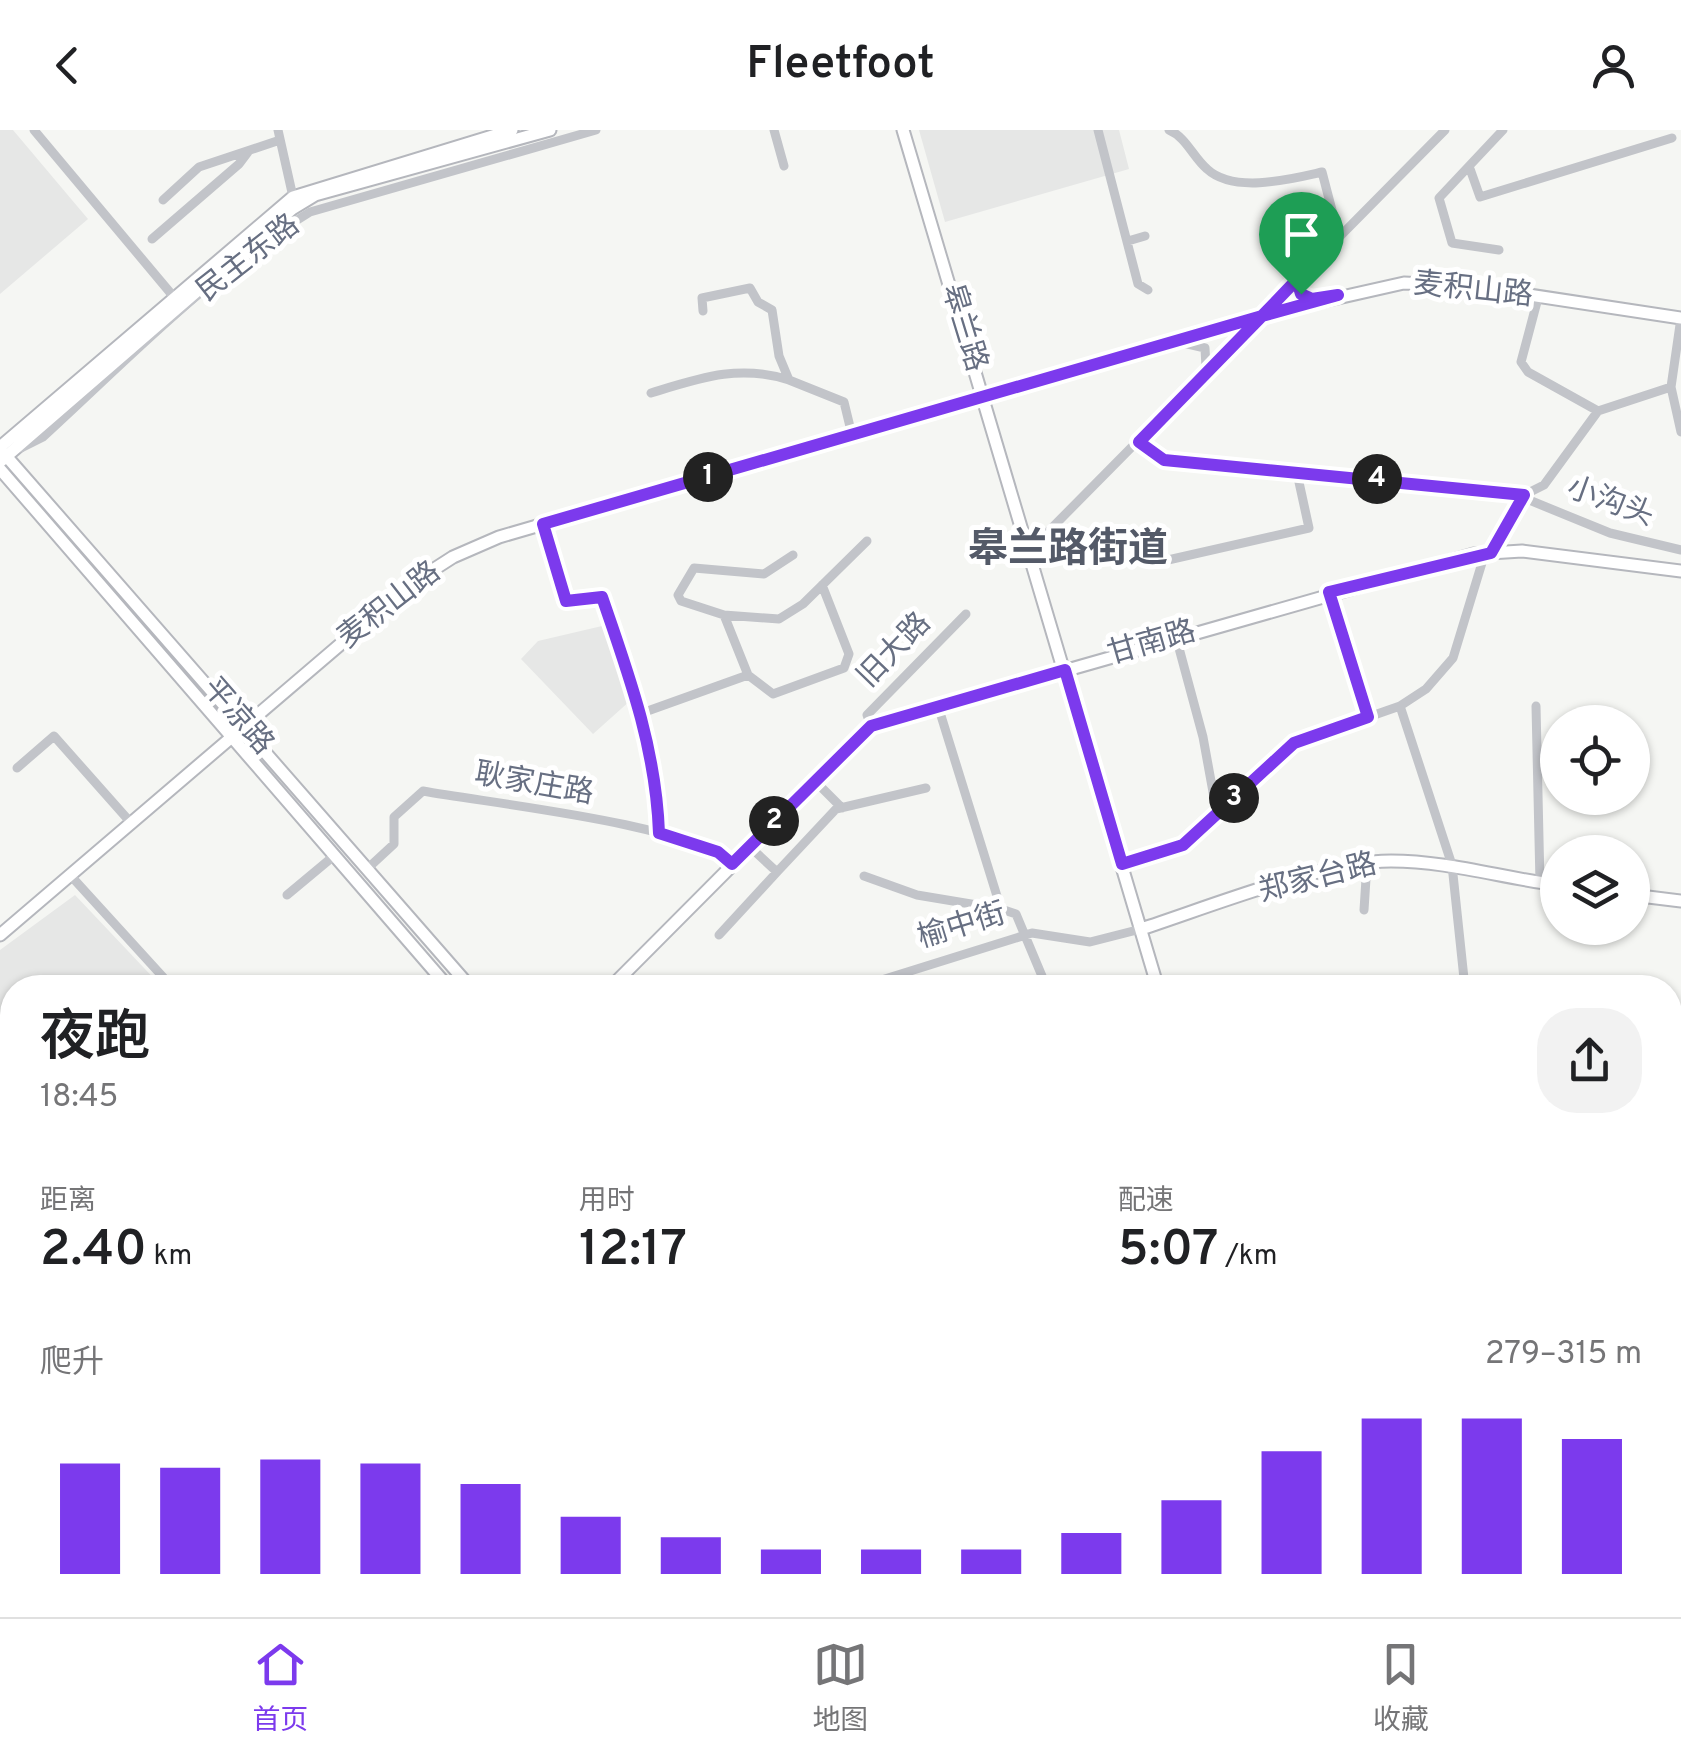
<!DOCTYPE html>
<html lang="zh">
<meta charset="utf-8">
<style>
body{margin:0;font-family:Overpass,"Noto Sans SC",sans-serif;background:#f2f2f2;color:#202124;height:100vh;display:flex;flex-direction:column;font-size:38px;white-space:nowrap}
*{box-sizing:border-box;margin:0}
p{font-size:32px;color:#757577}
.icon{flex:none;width:55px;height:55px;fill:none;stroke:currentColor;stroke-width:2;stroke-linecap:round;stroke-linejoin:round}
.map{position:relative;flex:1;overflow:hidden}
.panel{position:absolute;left:0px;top:845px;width:1682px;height:642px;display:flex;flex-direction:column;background:#fff;border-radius:40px 40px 0 0;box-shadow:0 2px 8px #0004}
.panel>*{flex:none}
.fabs{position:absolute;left:1540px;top:575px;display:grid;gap:20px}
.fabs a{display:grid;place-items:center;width:110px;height:110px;border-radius:50%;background:#fff;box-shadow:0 2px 8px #0004;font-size:50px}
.pin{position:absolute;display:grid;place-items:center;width:85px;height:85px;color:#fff;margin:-102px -42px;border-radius:50% 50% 50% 0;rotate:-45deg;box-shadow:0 0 10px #0007}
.pin .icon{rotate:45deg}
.km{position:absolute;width:50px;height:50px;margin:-25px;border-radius:50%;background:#222;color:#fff;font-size:28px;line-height:50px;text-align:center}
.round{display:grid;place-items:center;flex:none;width:105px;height:105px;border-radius:40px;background:#f2f2f2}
.head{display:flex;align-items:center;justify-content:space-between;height:170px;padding:0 40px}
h1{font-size:55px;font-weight:600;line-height:75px}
.figures{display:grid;grid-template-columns:repeat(3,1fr);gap:15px;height:170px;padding:10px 40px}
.figures div{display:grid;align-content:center}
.figures b{font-size:50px;font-weight:600}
.figures small{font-size:28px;font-weight:400}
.figures p{font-size:28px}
.chart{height:280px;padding:20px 40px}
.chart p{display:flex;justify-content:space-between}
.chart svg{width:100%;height:180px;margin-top:10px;stroke:#7c3aed;stroke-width:6}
header{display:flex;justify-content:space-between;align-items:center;height:130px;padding:0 40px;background:#fff;font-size:45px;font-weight:600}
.dock{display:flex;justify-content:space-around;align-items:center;height:140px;border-top:2px solid #e0e0e0;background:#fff;font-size:28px;color:#757577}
.dock a{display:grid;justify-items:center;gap:5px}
.dock .active{color:#7c3aed}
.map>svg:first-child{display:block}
.built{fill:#e6e7e6}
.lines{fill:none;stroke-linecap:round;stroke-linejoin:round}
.street-tunnel{stroke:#d2d4d7;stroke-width:9;stroke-dasharray:9 4.5;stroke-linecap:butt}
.secondary-casing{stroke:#b5b7bd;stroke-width:15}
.primary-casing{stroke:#b3b6bb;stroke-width:16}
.street{stroke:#c2c4c9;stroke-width:9}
.secondary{stroke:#fff;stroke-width:11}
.primary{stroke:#fff;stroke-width:12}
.route-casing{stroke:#fff;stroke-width:20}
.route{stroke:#7c3aed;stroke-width:12}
.labels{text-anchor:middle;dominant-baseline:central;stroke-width:10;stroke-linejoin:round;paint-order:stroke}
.street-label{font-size:30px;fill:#676f82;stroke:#fff}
.district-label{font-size:40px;font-weight:bold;fill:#545a68;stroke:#fff}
</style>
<header><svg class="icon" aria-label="back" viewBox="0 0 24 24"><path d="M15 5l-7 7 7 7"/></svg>Fleetfoot<svg class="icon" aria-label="person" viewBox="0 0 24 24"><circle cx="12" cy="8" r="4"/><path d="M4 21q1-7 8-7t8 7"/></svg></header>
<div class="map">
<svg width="1681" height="1487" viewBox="0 0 1681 1487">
<rect width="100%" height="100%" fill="#f5f6f3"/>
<path class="built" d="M0,0H13L88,89L0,164Z
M919,0H1119L1129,39L945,92Z
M602,496L609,503L631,570L593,604L521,529L538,511Z
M75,765L162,857L12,858V1151L0,1153V820Z
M966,1475H1123L1126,1487H943Z"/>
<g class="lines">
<path class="street-tunnel" d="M1088,1475L1092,1487"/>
<defs>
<path id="secondary" d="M903,0L1158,858
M0,317L293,67L512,0
M0,319L471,858
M1,331L292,79L315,65L550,0
M0,339L449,858
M1632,765L1681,771
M1141,799C1209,777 1323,731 1391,731C1448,731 1502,748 1558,755
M0,805L411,454L453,427L499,407L1262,185L1404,153L1470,156L1681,188
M610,858L871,596L1474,424L1522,421L1681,441
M1670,1022L1681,1024
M0,1160L12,1158
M1670,1176L1681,1151
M1670,1287L1681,1293
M905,1475L907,1487
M1216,1475L1219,1487
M1455,1475L1458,1487"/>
<path id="primary" d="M1670,1243L1681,1241
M1670,1260L1681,1259
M883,1475L891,1487
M425,1487L501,1475
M489,1487L564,1475
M915,1487L921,1475"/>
</defs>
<use href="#secondary" class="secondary-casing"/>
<use href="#primary" class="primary-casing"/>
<path class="street" d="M34,0L173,166
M278,0L293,67
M774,0L784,36
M1098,0L1138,154L1148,160
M1169,0C1186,7 1193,27 1207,39C1234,64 1291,49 1322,42L1339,107
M1469,36L1480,67L1672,8
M163,70L199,37L280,10
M152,109L239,34L248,22
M1128,111L1145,106
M1499,120L1452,113L1439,68L1503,0
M1301,149V164L1318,168
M1538,168L1521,232L1528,242L1598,281
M703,181L702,168L750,158L758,172L772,180L779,226L789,250L844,272L852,305
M1681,188L1671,257L1681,302
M1179,212L1205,218L1206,238
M651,263C700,248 739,234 789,250
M1139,312L1164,330L1502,359L1610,403L1681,420
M21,318L43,307C127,230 212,142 310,82L596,0
M543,394L566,471L602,467C629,545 656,619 659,703
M1030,420L1445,0
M1491,423L1524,365L1544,355L1598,281L1671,257
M1168,430L1309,398L1297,343
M1329,462L1368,587
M724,485L779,489L803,474L867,411
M1176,507L1203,607L1217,684
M748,545L773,564L844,538L849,524L822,455
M938,576L1001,779L1016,784L1047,858
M1400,576L1452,735L1465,858
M1536,576L1540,753
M642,583L748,545L724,485L681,471L678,465L694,438L764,444L793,425
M871,596L867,585L966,484
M17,638L54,606L132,694
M815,651L842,678
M749,716L777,742L836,679L926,658
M1122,734L1183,715L1294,613L1400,576L1426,559L1453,528L1485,423
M367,739L394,714V687L423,661C494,674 683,693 732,733
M71,746L173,858
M864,746L917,765L1001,779
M287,765L335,725
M1364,780L1367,733
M719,805L777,742
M856,858L1032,803L1090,812L1141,799
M1670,887L1681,890
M12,1450V1453
M16,1475L17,1487"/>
<use href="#secondary" class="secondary"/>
<use href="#primary" class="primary"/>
</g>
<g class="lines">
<defs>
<path id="route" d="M1301,164L1298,154L1308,138L1262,186L543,394L566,471L602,467C629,545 656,619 659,703L718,722L732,734L871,596L1065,540L1122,734L1183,715L1294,613L1368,587L1329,462L1491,423L1524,365L1164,330L1139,312L1262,186L1338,165L1312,169L1301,164"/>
</defs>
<use href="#route" class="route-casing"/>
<use href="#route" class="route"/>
</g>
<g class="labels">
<g class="street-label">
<text transform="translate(249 129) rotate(-38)">民主东路</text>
<text transform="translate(1473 161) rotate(6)">麦积山路</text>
<text transform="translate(963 198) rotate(73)">皋兰路</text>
<text transform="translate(1610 373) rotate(20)">小沟头</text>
<text transform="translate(390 476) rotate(-38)">麦积山路</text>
<text transform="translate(1152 514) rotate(-16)">甘南路</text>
<text transform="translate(895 521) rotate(-46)">旧大路</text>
<text transform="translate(237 587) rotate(49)">平凉路</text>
<text transform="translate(534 655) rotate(10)">耿家庄路</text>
<text transform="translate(1318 749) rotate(-14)">郑家台路</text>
<text transform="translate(962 797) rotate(-17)">榆中街</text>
</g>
<g class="district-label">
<text x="1068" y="421">皋兰路街道</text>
</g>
</g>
</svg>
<div class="fabs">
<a><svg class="icon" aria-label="locate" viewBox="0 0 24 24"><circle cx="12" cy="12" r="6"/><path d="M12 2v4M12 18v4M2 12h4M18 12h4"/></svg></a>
<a><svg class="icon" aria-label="layers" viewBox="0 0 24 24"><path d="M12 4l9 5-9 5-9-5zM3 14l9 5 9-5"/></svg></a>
</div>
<div class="pin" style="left:1301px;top:164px;background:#1e9e55"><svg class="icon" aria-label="arrive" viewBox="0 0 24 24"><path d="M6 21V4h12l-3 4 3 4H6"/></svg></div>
<b class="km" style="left:708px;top:347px">1</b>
<b class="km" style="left:774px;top:691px">2</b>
<b class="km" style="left:1234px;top:668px">3</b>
<b class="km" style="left:1377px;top:349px">4</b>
<section class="panel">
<div class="head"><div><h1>夜跑</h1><p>18:45</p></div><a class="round"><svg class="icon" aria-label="share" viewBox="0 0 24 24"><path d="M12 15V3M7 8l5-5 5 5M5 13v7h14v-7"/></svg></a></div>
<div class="figures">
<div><p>距离</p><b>2.40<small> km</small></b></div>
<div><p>用时</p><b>12:17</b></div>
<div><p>配速</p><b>5:07<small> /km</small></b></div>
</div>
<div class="chart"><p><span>爬升</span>279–315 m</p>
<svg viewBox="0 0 160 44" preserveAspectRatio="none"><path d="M5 44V17M15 44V18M25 44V16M35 44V17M45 44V22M55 44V30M65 44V35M75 44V38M85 44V38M95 44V38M105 44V34M115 44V26M125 44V14M135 44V6M145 44V6M155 44V11"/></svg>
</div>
</section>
</div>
<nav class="dock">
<a class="active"><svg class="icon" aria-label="home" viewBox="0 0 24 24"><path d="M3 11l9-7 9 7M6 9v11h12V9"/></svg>首页</a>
<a><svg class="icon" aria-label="map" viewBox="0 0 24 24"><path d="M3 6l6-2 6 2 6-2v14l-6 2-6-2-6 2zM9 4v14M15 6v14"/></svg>地图</a>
<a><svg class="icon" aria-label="saved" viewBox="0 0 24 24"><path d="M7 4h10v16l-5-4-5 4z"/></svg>收藏</a>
</nav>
